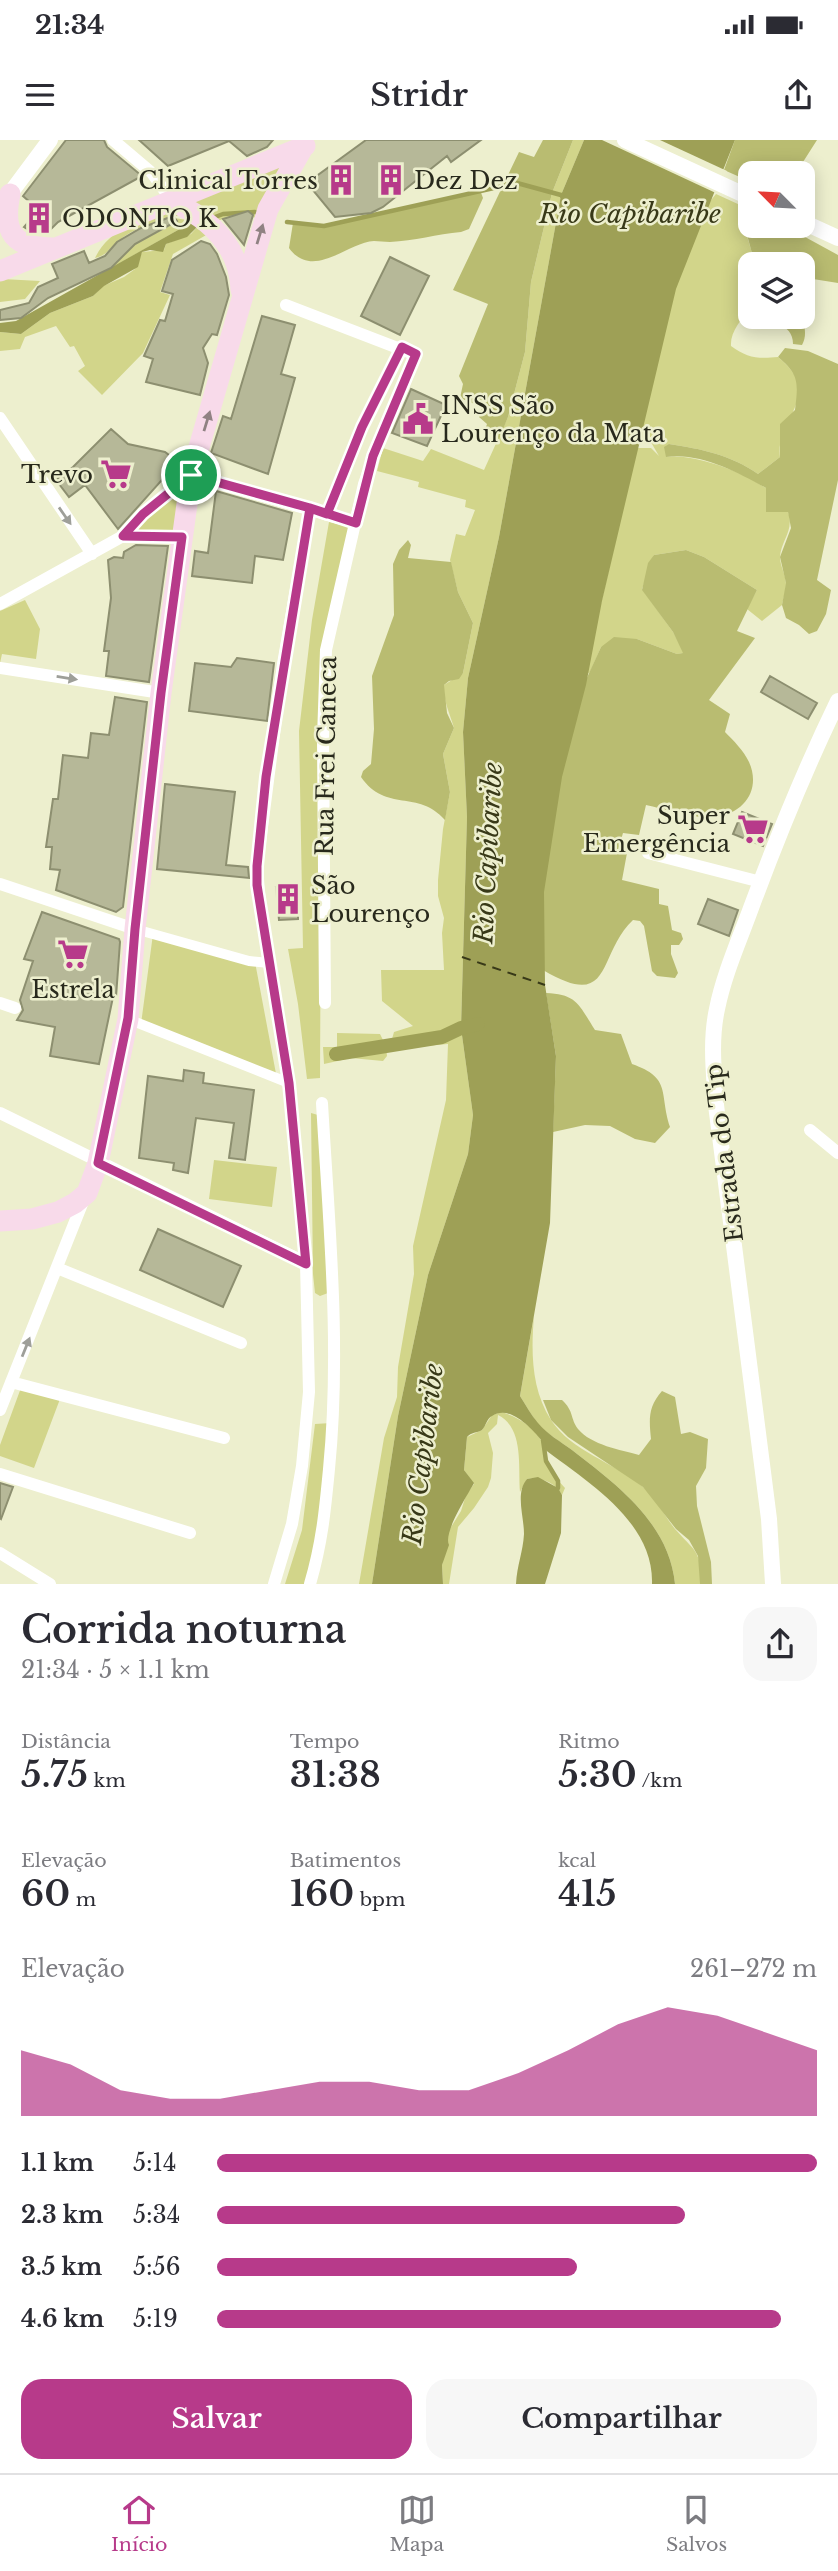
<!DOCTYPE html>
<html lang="pt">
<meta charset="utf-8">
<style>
body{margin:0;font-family:"Libre Baskerville",serif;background:#f7f7f7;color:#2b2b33;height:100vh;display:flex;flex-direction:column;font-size:26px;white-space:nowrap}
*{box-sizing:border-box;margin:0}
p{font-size:23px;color:#7c7c81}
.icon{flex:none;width:38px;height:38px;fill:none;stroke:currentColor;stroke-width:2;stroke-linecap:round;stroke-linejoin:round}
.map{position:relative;height:1444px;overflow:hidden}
.panel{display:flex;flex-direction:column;background:#fff;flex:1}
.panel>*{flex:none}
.needle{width:46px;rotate:294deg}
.controls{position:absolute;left:738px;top:21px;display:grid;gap:14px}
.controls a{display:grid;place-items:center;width:77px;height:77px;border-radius:14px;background:#fff;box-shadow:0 4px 18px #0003;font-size:35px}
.pin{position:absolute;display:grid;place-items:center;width:60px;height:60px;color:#fff;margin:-30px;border:4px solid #fff;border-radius:50%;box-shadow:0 2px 7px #0007}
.round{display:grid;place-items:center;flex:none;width:74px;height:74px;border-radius:21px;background:#f7f7f7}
.headline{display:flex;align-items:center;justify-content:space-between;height:119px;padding:0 21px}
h1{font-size:38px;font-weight:600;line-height:52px}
.stats{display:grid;grid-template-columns:repeat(3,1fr);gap:10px;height:119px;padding:7px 21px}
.stats div{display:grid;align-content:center}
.stats b{font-size:35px;font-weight:600}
.stats small{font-size:19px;font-weight:400}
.stats p{font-size:19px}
.chart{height:196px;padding:14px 21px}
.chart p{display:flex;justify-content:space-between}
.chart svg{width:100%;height:126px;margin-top:7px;fill:#b73a8a;opacity:.7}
.action{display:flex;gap:14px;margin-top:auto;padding:14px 21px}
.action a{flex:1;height:80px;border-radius:21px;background:#b73a8a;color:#fff;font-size:28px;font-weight:600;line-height:80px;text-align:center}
.action a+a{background:#f7f7f7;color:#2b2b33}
ul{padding:0 21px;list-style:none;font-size:23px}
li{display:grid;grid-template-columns:112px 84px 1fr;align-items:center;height:52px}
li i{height:18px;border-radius:9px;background:#b73a8a}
.status{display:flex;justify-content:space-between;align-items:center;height:49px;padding:0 35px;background:#fff;direction:ltr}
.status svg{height:19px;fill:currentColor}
header{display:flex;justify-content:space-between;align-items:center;height:91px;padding:0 21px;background:#fff;font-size:32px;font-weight:600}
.menu{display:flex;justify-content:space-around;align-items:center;height:98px;border-top:2px solid #e1e1e2;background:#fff;font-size:19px;color:#7c7c81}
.menu a{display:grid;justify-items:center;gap:4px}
.menu .on{color:#b73a8a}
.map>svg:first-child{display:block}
.green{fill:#d2d58a}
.forest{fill:#b9bc71}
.water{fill:#9ea056}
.pier{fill:#edefce}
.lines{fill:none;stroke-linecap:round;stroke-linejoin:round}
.stream{stroke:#9ea056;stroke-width:4.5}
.canal{stroke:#9ea056;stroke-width:14}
.ferry{stroke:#383918;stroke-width:2;stroke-dasharray:9 7;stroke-linecap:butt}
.building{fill:#b6b898;stroke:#8d8f70;stroke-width:2}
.pedestrian{stroke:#fff;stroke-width:10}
.minor{stroke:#fff;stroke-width:12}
.tertiary{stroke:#fff;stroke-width:16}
.primary{stroke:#f8daea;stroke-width:21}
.oneway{fill:#908283}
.oneway2{fill:#9e9f99}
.route-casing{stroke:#fff;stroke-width:14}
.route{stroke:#b73a8a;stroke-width:9}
.labels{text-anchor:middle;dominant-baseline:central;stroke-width:5;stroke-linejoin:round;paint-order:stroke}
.poi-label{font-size:24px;fill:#28291c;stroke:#edefce;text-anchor:start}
.street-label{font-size:24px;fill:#28291c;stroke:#edefce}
.water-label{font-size:26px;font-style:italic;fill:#383918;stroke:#edefce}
</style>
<div class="status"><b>21:34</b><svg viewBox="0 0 49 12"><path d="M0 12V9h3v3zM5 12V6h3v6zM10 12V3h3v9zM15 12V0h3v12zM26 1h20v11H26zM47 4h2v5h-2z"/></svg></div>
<header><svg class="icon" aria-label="menu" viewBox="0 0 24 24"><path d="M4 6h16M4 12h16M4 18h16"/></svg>Stridr<svg class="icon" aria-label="share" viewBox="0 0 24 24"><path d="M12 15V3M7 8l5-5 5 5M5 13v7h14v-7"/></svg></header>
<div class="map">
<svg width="838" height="1444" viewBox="0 0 838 1444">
<rect width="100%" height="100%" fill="#edefce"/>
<path class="green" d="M573,0H584L561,55L499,397L468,538L463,592L467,677L461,888L473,975L468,1014L428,1135L398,1276L372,1444H359L384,1298L397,1257L398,1227L414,1134L413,1106L446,960L448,904L399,908L390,906L394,892L413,886L382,861L381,830H444L442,793L444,778L438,756V740L443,689L450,652L443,614L454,588C450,574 443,561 444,545L463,533L473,483L458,452L450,420L456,394L465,396L475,370L465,367L466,360L418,347L419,342L377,331L383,308L423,321L431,309L484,330L508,277L525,212L531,142L552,53Z
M292,13L254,78L248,71L217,81L184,56Z
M716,54L751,70V84L746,92L753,117L759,124H751V141H744L745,153L751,157V168C742,178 730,192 731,206C747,218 758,219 778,217C826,256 775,278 780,317L758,334C731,315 702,309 669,304L666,317C698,312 779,342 789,375C793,392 781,401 780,417C780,426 786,435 786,444C786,451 783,459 782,465L762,481L747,469L757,450L704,417L686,410L654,415L642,449L673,492L684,513L677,514L637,499L601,507L590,532L584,537L637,308H651L659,316L652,304L636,302L652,192L703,70Z
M171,73L180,75C159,81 134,87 117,102C108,110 107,115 95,118C108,91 141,75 171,73Z
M174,78L194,81L111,128L135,104L175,83Z
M198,86L208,94L173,114L160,152L170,155L143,213L102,255L78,231L85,226L74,206L70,207L56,186L25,197L20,209L0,211V192L21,194L50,173L93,156L103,146L124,137L135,129L142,112L164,110L166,104L191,94Z
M0,140L2,139L40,141L25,159L0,162Z
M191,335L182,397L123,396Z
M329,382L354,388L322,516L320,938L307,939L298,864L288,809L303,808L299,591L312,480Z
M25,460L40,489L36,519L2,514L0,523V471Z
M153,794L255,822L277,939L141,884Z
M337,893L380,894L386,906L387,916L383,921L351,918L324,924L323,907H337Z
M311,973L318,975L328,1153L320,1156L315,1153L313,1134Z
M214,1020L277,1027L272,1067L209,1059Z
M534,1176C531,1211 531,1249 551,1280C571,1311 615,1323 642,1346C656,1358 664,1375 675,1389C695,1412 702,1410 700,1444H675C669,1383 617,1345 572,1310C561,1302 547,1294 538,1284C531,1275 526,1265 520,1256Z
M22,1245L60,1259L34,1328L0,1316V1305Z
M501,1272C516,1276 533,1286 541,1300C545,1306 543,1315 546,1321C550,1332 558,1340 565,1348L562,1355C555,1342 540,1337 527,1339L520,1352C518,1326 524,1288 498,1275L497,1284L488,1293L493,1313L491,1338L488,1347L474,1368L458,1387L449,1444H443L442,1425L448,1392L461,1371L466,1355L474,1344L464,1330L467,1297L482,1290L492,1275Z
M331,1283L318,1400L306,1444H285L302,1390L315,1284Z"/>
<path class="forest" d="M543,0H573L552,53L531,142L525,212L508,277L499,299L485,290L487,284L479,277L482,267L460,258L463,244L459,236L488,164L453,150L519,12L534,17Z
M735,0H817L803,22L812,29L813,34L803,45V33H751V42L724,30Z
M480,50L483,58L469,89L461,92C437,94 414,101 390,102C384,102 379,101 374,101C348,102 313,141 289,108L293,83L324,86Z
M751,84L785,86L838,115V143L813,139L803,145V124H759L753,117L746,91Z
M773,177H802C805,186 807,196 802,205L793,204C793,193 787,187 777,184Z
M785,208L808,211L838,224V340L817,440L831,450L826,474L817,491L809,494L799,485L786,478L782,465L786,443L780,417L791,388L788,372H766V348C737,332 700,312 666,317L664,307L669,304C702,309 731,315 758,334L780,317V284L795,270C798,244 800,235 778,217Z
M408,400L411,405L408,418L451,422L458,452L473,483L463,533L459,539L449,541L444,545L447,573L454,588L443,614L450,652L445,680C418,649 386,673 361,637L363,631L371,624L374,589L372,536L394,475L393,424L399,410Z
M686,410L704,417L757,450L737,491L755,498L709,560L730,574L725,592C733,600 744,611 749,622C761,649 745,673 716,677C699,680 665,669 646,665L639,695L623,693L618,710L627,713L622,740L659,749V764L668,766L672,790L681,793L683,799L679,805H671V814L678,833L675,838L657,836L652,831L644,786L640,781L633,780C596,815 614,872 543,830L540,764L564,588L601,507L614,497L637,499L677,514L683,513L673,492L642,450L648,423L654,415Z
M546,853C577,854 579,865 595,890L621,894L632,924C672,938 659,953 670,987L655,1003L635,999L610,986L585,985L553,992L556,916Z
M662,1251L675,1257L681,1294L690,1292L708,1299L706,1328L696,1346L697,1366L711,1422L712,1444H700L698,1416L689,1400L676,1389L643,1347L568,1297L551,1280L543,1260H562C574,1271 570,1278 578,1289C591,1305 621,1310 639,1315L651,1299C649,1279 648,1267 662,1251Z"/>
<path class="water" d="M584,0H735L676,149L602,461L586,545L562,637L544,752L545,845L556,916L550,1083L520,1256C526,1265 531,1275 538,1283C547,1294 561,1302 572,1310C617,1345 669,1383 675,1444H652C654,1381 587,1342 543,1308V1302C532,1289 510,1264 492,1276C487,1278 486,1286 482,1290C477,1293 471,1292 467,1297L464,1330L474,1343C467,1356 443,1393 449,1405L442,1425L443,1444H372L398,1276L428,1135L468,1014L473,975L461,888L467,677L463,592L468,538L499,397L561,55Z
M194,81L198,86L187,97L166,104L163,112L150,110L142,112L138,127L104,146L93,156L50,173L21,194L0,192V183L16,181Z
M538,1337L558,1348L562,1355L561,1393L545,1444H516C517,1425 523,1412 524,1394C524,1376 515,1353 527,1339Z"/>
<path class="pier" d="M602,0H660L727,31L718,54Z"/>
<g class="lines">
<path class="stream" d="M210,79L223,74L255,72
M287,82L324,86L517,43L561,55L564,59
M543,1300L546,1321L558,1341V1348"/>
<path class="canal" d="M336,914L442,897L461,888L478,884"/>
<path class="ferry" d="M462,817L545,845"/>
</g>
<path class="building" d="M66,0H104L107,7L142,36L58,82L46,94L32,92L24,87L39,70L23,56Z
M139,0H273L267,7L247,16L229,1L168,26Z
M366,0H481L451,22L447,16L383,67L371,73L335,77L307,43Z
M248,71L253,75L244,105L223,79Z
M173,76L177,81L135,104L111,128L48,158L21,178L0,180V170L29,163L38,147L58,138L52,124L84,111L89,123L105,116L117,102L141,88Z
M201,101L210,104L217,114L226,137L229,155L217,195L212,194L203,208L208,223L200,255L146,242L153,219L144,216L160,180L165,181L173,154L162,151L172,120Z
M390,117L429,136L400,195L361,176Z
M262,176L295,185L281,234L295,238L268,334L211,313L223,276L231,279Z
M411,249L446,265L427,306L392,293Z
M111,289L128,304L165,312L178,322L118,389L85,345L69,357L56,340L73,327Z
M216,351L292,373L283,420L255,416L252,443L192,436L195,411L208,413Z
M136,405L168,406L149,542L106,536L109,511H104L111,458L108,420L114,417L123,418L124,412Z
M237,518L274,523L267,581L189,571L195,523L231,527Z
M770,536L817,563L808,579L761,552Z
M115,557L147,562L123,767L116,772L56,750L60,730L50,729L52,707H46L53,659H58L63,615L88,618L91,593L109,595Z
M165,644L235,652L226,725L248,727L249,738L157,729Z
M742,672L772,684L763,706L733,694Z
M298,746V779L279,780L276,747Z
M708,759L738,770L729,796L698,784Z
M42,772L119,799L120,802L116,857H113L99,924L50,916L55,887L17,880L23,870L20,860L33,821L24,819Z
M184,930L204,933L203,943L254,950L245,1020L229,1018L234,983L196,978L188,1033L173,1030L174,1023L139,1018L148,936L183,941Z
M158,1089L241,1126L223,1167L140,1130Z
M0,1343L13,1347L1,1379L0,1378Z"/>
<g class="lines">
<path class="pedestrian" d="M135,789L249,821L269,823
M128,879L289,943"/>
<path class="minor" d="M113,0L152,33L172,61
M286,165L416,215L383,291L364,344L326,510L323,598L325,863
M0,278L92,414
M327,375L362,287L402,207
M123,396L182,397
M0,464L123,396L143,374L191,335L356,383
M0,528L161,553
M648,713L761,742
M0,744L135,789
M0,863L15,868
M0,973L306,1123
M810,990L838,1013
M57,1128L241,1203
M11,1242L224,1298
M0,1270L84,1059
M0,1334L190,1393
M0,1413L50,1444
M274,1444L292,1384L302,1326L309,1252L306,1123L289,943L260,766L257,726L283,524L310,368
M310,1444C322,1403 325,1371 329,1329C341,1207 329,1085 322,963"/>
<path class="tertiary" d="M625,0L751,58
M3,63L50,0
M803,82L838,98
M773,1444L769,1379L716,965C714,933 710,901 717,869C724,834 739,801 751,768C777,698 805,629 838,561"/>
<path class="primary" d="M10,54C2,92 13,108 53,108
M172,61C210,79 240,106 241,150
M0,131L305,6
M0,1081L32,1079L58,1072L75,1063L87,1053L98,1023L128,879L135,789L161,553L191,335L268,69L302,9"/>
</g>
<defs><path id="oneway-solid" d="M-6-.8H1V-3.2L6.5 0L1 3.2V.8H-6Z" transform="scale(1.75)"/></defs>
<g class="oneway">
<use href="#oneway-solid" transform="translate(260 94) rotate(-73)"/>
<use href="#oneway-solid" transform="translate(207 281) rotate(-73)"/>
</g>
<g class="oneway2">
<use href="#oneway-solid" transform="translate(65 376) rotate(55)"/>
<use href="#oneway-solid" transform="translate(67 538) rotate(9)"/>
<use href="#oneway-solid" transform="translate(26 1207) rotate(-68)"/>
</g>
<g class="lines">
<defs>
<path id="route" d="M191,335L143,374L123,396L182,397L161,553L135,789L128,878L98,1023L306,1124L289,943L257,745V726L266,637L310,368L356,383L373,316L416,214L402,207L362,287L327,374L310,368L191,335"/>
</defs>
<use href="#route" class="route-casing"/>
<use href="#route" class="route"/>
</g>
<defs>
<symbol id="building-bare" viewBox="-9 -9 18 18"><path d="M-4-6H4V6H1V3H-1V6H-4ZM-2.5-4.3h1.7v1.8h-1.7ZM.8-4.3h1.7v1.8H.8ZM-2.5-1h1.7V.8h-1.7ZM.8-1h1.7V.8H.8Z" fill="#b73a8a" stroke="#edefce" stroke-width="2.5" paint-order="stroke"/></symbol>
<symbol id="civic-bare" viewBox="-9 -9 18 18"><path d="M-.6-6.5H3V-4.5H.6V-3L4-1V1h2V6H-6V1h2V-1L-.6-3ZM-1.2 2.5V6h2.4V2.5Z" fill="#b73a8a" stroke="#edefce" stroke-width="2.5" paint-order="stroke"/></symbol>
<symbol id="supermarket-bare" viewBox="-9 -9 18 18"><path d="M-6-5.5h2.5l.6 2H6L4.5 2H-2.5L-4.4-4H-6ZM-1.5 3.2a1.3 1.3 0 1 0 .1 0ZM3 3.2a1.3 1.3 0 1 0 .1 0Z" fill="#b73a8a" stroke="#edefce" stroke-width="2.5" paint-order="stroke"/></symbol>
</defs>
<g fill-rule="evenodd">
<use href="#building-bare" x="319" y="18" width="44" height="44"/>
<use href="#building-bare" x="369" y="18" width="44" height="44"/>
<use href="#building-bare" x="17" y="56" width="44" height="44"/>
<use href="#civic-bare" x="396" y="257" width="44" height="44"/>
<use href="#supermarket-bare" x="94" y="312" width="44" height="44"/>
<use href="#supermarket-bare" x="731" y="667" width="44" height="44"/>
<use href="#building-bare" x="266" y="737" width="44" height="44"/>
<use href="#supermarket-bare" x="51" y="792" width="44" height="44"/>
</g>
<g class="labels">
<g class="poi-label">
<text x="318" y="40" text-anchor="end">Clinical Torres</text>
<text x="414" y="40">Dez Dez</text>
<text x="62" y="78">ODONTO K</text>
<text x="441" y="265">INSS São<tspan x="441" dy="28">Lourenço da Mata</tspan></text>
<text x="93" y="334" text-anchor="end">Trevo</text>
<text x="730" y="675" text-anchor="end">Super<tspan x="730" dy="28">Emergência</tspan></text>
<text x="311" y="745">São<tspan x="311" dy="28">Lourenço</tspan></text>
<text x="73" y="849" text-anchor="middle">Estrela</text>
</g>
<g class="street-label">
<text transform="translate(326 616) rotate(-89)">Rua Frei Caneca</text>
<text transform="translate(724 1013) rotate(-97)">Estrada do Tip</text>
</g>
<g class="water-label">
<text x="630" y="74">Rio Capibaribe</text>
<text transform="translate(488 713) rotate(-87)">Rio Capibaribe</text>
<text transform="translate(423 1314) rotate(-83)">Rio Capibaribe</text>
</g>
</g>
</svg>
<div class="controls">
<a><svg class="needle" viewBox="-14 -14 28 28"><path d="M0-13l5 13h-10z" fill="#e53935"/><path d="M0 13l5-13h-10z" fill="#7c7c81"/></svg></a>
<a><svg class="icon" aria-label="layers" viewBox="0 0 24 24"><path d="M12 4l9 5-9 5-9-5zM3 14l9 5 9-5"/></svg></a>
</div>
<div class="pin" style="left:191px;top:335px;background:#1e9e55"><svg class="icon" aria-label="arrive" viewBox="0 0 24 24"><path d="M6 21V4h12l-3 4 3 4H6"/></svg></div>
</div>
<section class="panel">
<div class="headline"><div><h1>Corrida noturna</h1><p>21:34 · 5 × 1.1 km</p></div><a class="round"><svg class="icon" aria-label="share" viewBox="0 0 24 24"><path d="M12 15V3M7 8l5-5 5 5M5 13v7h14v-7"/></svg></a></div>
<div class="stats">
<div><p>Distância</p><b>5.75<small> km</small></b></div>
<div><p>Tempo</p><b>31:38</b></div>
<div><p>Ritmo</p><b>5:30<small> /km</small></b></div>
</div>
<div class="stats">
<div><p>Elevação</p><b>60<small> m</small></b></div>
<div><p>Batimentos</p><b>160<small> bpm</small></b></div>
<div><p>kcal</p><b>415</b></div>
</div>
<div class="chart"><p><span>Elevação</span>261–272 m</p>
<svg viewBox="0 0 160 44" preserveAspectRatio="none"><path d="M0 44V21L10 26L20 35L30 38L40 38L50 35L60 32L70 32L80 35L90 35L100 29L110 21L120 12L130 6L140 9L150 15L160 21V44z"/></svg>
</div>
<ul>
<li><b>1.1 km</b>5:14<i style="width:100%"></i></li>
<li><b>2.3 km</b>5:34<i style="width:78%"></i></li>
<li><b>3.5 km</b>5:56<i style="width:60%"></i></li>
<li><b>4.6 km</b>5:19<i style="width:94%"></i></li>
</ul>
<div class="action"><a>Salvar</a><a>Compartilhar</a></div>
</section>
<nav class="menu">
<a class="on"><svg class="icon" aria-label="home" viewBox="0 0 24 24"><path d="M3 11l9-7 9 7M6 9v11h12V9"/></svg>Início</a>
<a><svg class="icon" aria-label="map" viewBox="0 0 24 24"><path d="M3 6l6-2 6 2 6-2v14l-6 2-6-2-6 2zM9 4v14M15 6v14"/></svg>Mapa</a>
<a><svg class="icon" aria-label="saved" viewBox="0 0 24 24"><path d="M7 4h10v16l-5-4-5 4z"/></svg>Salvos</a>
</nav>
